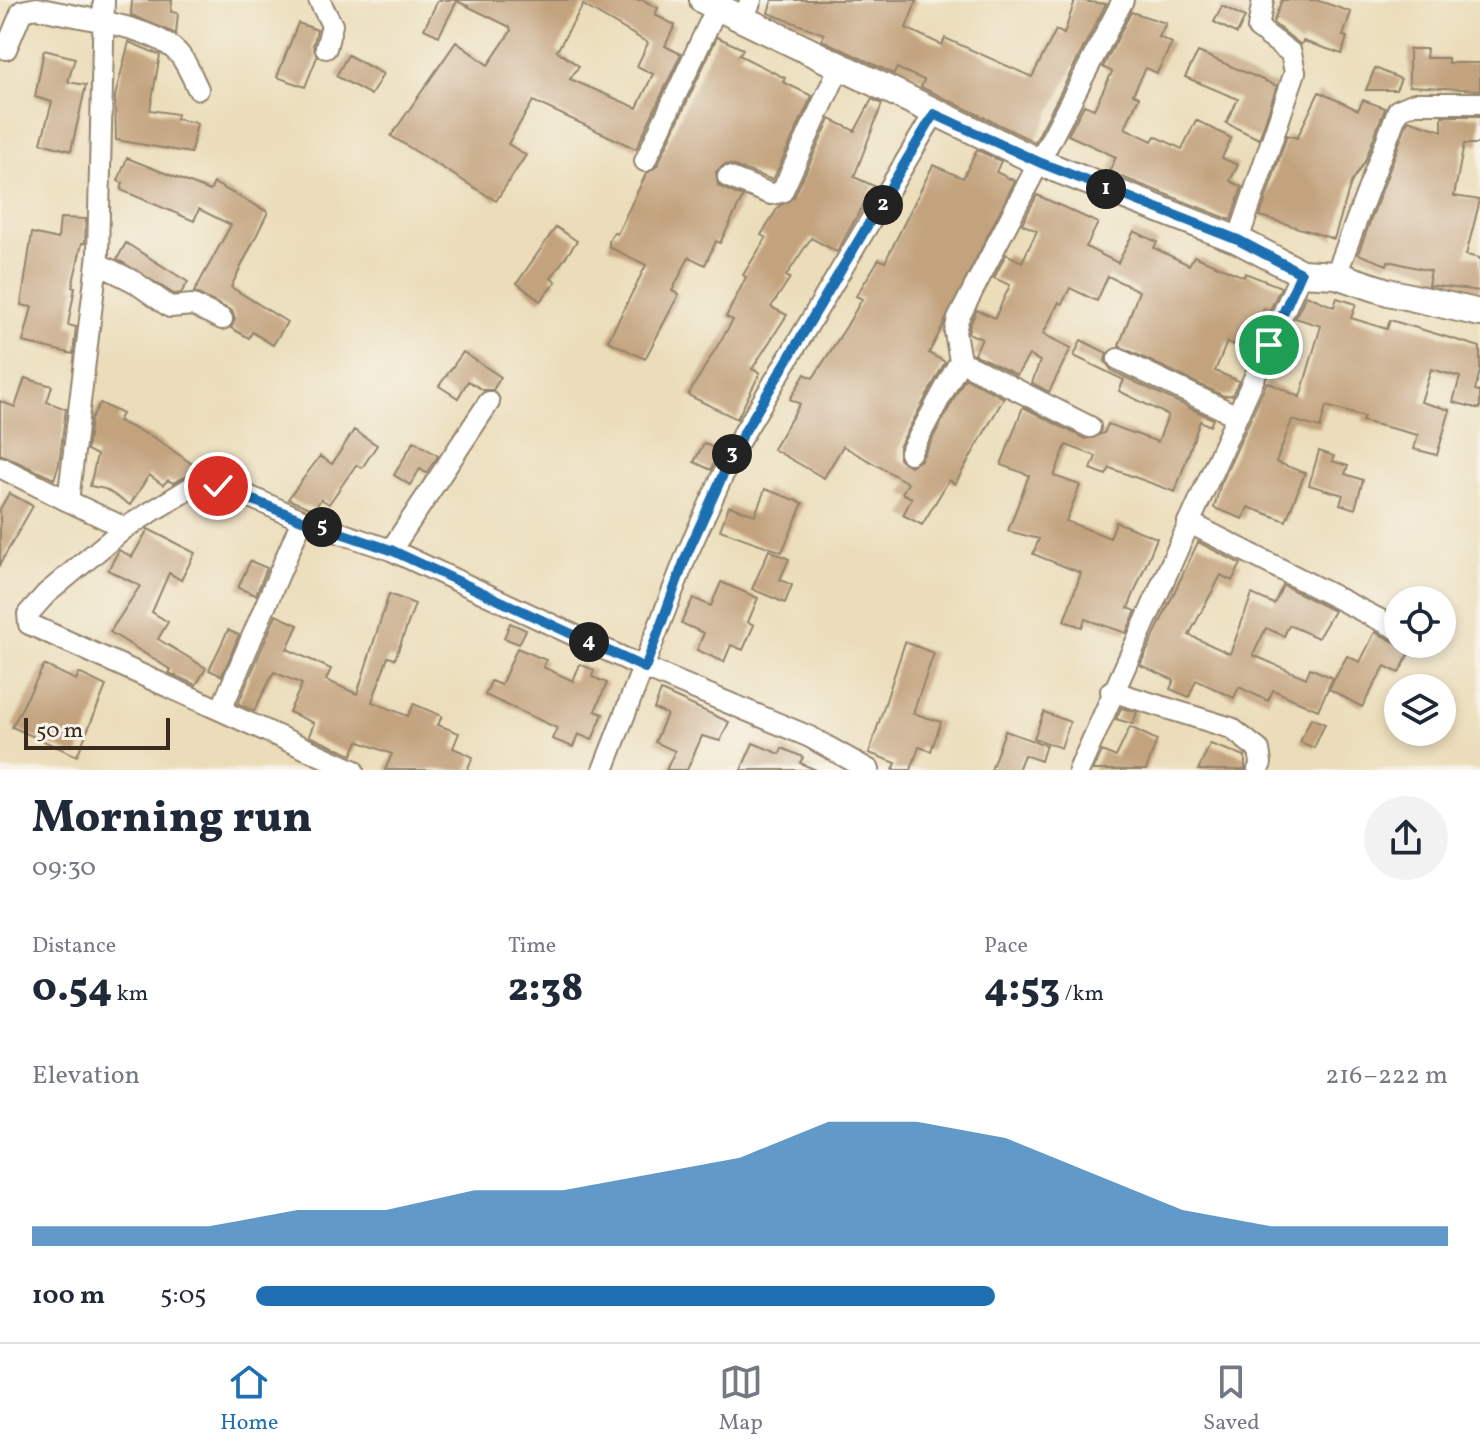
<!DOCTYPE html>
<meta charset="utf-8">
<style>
body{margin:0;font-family:Vollkorn,serif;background:#f2f2f3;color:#1f2937;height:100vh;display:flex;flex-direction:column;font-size:30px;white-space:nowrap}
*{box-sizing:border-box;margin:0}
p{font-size:26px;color:#747a83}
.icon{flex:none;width:44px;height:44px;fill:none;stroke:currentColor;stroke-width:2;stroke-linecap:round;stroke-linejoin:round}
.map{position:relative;height:770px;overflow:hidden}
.drawer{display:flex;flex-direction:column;background:#fff;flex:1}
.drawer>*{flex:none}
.buttons{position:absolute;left:1384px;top:586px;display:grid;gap:16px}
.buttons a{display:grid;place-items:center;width:72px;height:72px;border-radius:50%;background:#fff;box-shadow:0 4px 12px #0003;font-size:40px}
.scale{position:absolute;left:24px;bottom:20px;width:146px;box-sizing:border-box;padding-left:8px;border:4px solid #3b2a1e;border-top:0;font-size:22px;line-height:28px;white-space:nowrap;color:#3b2a1e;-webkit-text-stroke:6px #f7f3e8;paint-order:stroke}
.pin{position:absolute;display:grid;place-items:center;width:68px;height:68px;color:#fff;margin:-34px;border:4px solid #fff;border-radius:50%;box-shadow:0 2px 8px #0007}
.km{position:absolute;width:40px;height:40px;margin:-20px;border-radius:50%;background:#222;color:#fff;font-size:22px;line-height:40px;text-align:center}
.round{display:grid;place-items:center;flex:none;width:84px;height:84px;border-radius:42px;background:#f2f2f3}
.head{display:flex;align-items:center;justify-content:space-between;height:136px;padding:0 32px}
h1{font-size:44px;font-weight:800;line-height:60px}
.metrics{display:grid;grid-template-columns:repeat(3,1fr);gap:12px;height:136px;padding:8px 32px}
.metrics div{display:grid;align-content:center}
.metrics b{font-size:40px;font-weight:800}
.metrics small{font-size:22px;font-weight:400}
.metrics p{font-size:22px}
.chart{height:224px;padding:16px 32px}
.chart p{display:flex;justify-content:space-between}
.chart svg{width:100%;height:144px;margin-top:8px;fill:#1f6fb2;opacity:.7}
ul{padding:0 32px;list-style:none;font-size:26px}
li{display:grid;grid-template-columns:128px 96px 1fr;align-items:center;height:60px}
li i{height:20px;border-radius:10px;background:#1f6fb2}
.dock{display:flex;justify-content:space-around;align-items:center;height:112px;border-top:2px solid #e0e1e3;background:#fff;font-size:22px;color:#747a83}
.dock a{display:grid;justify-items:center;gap:4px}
.dock .active{color:#1f6fb2}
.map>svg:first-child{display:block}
.building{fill:#c3a37e;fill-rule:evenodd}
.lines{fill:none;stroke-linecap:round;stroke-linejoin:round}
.minor-casing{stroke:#93846c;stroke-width:24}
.major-casing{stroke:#93846c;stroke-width:30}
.minor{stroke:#fff;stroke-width:20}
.major{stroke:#fff;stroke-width:26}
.route-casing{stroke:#fff;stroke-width:16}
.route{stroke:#1f6fb2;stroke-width:10}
</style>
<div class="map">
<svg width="1480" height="770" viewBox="0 0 1480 770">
<rect width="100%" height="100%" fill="#f7f3e8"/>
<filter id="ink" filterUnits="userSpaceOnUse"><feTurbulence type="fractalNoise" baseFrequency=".0125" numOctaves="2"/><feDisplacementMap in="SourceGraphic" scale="16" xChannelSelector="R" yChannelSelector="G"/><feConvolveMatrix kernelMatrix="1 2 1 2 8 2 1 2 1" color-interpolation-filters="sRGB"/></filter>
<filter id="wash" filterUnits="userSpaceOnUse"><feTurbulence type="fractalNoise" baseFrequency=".006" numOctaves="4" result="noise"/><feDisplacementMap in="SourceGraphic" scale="32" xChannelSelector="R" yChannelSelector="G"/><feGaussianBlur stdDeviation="1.8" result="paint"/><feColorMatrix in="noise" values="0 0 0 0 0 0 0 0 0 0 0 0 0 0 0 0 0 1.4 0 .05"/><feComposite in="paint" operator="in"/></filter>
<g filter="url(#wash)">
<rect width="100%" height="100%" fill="#ebddb9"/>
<g id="blocks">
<path class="building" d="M132,0H172L171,12L178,13L176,34L131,15Z
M438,0H643L658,8L655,15L675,25L665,46L681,54L636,149L533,101L508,144L526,155L496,201L391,136L456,42L488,65L511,31L510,27L457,1L439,36L424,29ZM583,5L648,43L637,66L653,74L637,108L570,79L579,66L557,51Z
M772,0H917L906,28L942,45L945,38L1032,77L1056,30L1064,34L1075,0L1106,4L1035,142L921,87L924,80L897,68L894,74L822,40L824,34L768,13Z
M1282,0H1317L1351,12L1343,36L1347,37L1342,54L1303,41L1301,45L1273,23Z
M1222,6L1245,17L1237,34L1214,22Z
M1131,12L1166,23L1159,37L1172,43L1157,73L1146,68L1133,94L1139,97L1125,128L1152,141L1155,136L1182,149L1196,120L1231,138L1222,158L1238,165L1230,181L1242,187L1231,220L1109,172L1116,157L1068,135L1084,105L1094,109L1112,72L1103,67Z
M298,23L317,30L313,46L317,57L305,87L277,77Z
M717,37L743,49L739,55L785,78L783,82L812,96L773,180L732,165L725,164L716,172L718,186L743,197L720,243L716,241L705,265L689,257L672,291L679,294L645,359L608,341L646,265L609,247V241L614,232L617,234L646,174L657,166Z
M129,42L160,55L150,110L177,114L176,119L197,123L191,153L116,140L115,96Z
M1409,49H1427L1426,58H1448V63H1480V90L1409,86Z
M44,50L75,58L68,82L86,85L71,151L41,143L52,102L35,97Z
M1198,52L1277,86L1259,139L1226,123L1238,99L1185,77Z
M348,55L383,74L371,95L336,76Z
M1375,68L1401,79L1396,90H1366Z
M1319,92L1358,110L1363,100L1385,108L1365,161L1351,183L1334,239L1260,216L1287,135L1297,138Z
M872,99L882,104L854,177L874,186L837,252L811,238L786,276L790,278L771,307L787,315L752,369L760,373L737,419L688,395L733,320L726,317L746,277L743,275L766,238L761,235L779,206L794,197L830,119L855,131Z
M1442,116H1480V144H1464L1454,196L1480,200L1466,255L1480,258V291L1428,285L1431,271L1388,261L1387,265L1358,254L1408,120L1442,131Z
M977,150L1001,161L996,172L1015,181L929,353L945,362L899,447V459L910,466L921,460L965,378L1004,398L955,484L949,480L922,525L903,515L912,498L902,493L908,483L843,446L824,478L773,449L800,404L790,399L805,374L813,378L846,327L862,299L856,296L879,259L885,262L933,165L963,178Z
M127,158L210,191L214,183L268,212L231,287L287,322L273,345L252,332L249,338L231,328L235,319L232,311L194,292L231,225L199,209L194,221L121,190L123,183L118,181Z
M1037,195L1098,223L1086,247L1118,263L1134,231L1157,242L1154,248L1189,265L1194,256L1244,277L1245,273L1281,287L1270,310L1264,308L1246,349L1227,342L1215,371L1239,381L1232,395L1224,396L1119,346L1139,291L1108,276L1097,301L1070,288L1062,304L1059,302L1043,334L1071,348L1049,392L1032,383L1040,361L1029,355L1017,375L974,354L982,339L968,333L970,324L977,310L995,318L1010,285L994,278L1006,254L1022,262L1037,231L1022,224Z
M60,218L86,219L85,243H82L72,287H75L68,325L76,327L73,354L23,342L32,307L21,305L32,233L58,239Z
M556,227L577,241L551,278L556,282L540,301L517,283Z
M126,243L188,282L181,293L174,294L117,259Z
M1306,295L1334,307L1337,298L1356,304L1351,318L1387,329L1390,320L1480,347V371L1475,390L1480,392V409L1453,402L1460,377L1431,369L1421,402L1450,410L1437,455L1414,449L1418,435L1362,421L1364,417L1326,406L1320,428L1292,420L1276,462L1305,473L1286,521L1248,507L1243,519L1214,508L1220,486L1267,382L1300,397L1321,326L1295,318Z
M1081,340L1107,353L1105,361L1112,371L1213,419L1210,426L1200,421L1175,492L1110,468L1106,475L1091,469L1096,456L1066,445L1054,476L1080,485L1066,521L1110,538L1116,522L1157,538L1128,608L1136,611L1126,633L1085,619L1082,627L1064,621L1081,573L1033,554L1039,539L1008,531L1029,475L1001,465L1023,407L1085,439L1104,433L1108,424L1158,442L1168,415L1119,391L1124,380L1074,356Z
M463,352L501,377L493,390H483L468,381L458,398L439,386Z
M25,378L52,386L47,402L66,409L59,464L54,479L0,454V401L15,407Z
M100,403L122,414L118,421L155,438L195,466L189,475L173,483L168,480L163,485L149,475L130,505L105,489L90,486L97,455L87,450L91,419Z
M354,430L377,445L362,468L356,465L329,504L321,499L314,510L288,499L320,456L332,464Z
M414,441L438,456L426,473L420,469L410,485L394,475Z
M704,443L719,451L711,470L694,462Z
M1319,451L1334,456L1332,461L1348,466L1345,474L1363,480L1355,509L1340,504L1343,495L1309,485Z
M765,489L803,503L782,552L720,530L729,506L755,515Z
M9,493L33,506L0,564V509Z
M148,529L195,553L181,580L169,573L152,612L168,622L158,639L206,668L196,685L169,673L171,670L110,632L140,586L108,570L119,550L132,557Z
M1198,542L1241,564L1232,581L1221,575L1189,635L1230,654L1252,594L1274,604L1283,585L1334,611L1318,638L1289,625L1284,636L1266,628L1253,655L1306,678L1310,668L1333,678L1318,710L1273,690L1268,701L1239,687L1234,698L1196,680L1189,697L1170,689L1174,680L1140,665Z
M769,550L789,559L780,580L792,585L785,603L752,589Z
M250,561L267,568L256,595L238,588Z
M721,582L758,598L748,622L754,625L743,650L731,645L724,662L697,650L704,633L681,623L693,598L711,606Z
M389,594L415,604L395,659L388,657L372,702L408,716L414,704L442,716L438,725L459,733L453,748L473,757L467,770H385L392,754L358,741L352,755L309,736L314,723L289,712L302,684L274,672L254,711L238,704L276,615L298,625L287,649L331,669L326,680L357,694Z
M510,623L526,630L519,644L504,638Z
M228,630L239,635L222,676L209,670Z
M1375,632L1411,650L1399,673L1385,666L1362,707L1329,689L1347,656L1360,662Z
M905,642L934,653L913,713L941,722L931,751L919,747L911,770H893L896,763L869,753Z
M517,648L546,660L543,667L573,681L580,664L594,670L592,677L607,683L595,711L603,714L592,740L578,734L573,747L552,739L557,728L485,695L491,681L501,685Z
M44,665L76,680L79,673L106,686L77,756L12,727Z
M661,691L729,722L720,741L702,736L687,770H666L675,751L655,742L667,714L654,709Z
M1121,708L1137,712L1133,724L1116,719Z
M1044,712L1070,722L1061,748L1034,738Z
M1311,718L1325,724L1314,748L1300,742Z
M1130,727L1157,740L1146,770H1093L1102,751L1116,757Z
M1005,731L1046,745L1041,761L1024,755L1018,770H991Z
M753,743L780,754L782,748L803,757L800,763L816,770H741Z
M1210,744L1245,756V770H1198Z"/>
</g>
</g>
<g filter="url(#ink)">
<use href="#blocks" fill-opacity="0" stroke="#93846c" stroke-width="2"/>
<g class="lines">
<defs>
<path id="minor" d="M104,0L98,254L68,501L125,528L190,488L218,486L237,491L302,520L391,550L645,668L810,737L869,770
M319,0L332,25L326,48
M743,19L751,0
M6,49L22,11L37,8C73,17 150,25 176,51C186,60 192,77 198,89
M645,161L717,7
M728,177L771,194L782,192L839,68
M1238,240L1295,72L1291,53L1258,28L1263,0
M97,263L133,281L170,307L193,305L222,319
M1336,275L1398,110L1415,103H1480
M1118,359L1237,416
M960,361L1090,427
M910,453L960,361L955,332L958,319L1123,0
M0,467L68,501
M1188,522L1398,629
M125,528L46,594L28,614L29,624L353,770
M391,550L489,402
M1111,691L1231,728L1259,750L1261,763L1258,770
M221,710L302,520
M603,770L687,554L736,446L934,114
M1079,770L1301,273"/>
<path id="major" d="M703,0L1041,163L1238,240L1301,273L1336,275L1388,292L1480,313"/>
</defs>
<use href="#minor" class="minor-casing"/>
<use href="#major" class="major-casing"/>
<use href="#minor" class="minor"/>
<use href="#major" class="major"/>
</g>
</g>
<g class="lines" filter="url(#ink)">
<defs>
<path id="route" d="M218,486L302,520L391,550L645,668L687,554L736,446L934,114L1041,163L1238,240L1301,273L1269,345"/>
</defs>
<use href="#route" class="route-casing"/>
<use href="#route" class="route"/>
</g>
</svg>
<div class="buttons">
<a><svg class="icon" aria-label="locate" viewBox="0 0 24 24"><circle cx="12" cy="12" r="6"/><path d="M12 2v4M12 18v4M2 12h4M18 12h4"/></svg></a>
<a><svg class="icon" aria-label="layers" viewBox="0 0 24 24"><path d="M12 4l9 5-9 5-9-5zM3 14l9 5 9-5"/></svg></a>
</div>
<div class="scale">50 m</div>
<div class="pin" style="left:1269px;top:345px;background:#1e9e55"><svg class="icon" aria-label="arrive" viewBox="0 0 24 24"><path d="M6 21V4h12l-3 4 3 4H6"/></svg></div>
<div class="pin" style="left:218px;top:486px;background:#d93025"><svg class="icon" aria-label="check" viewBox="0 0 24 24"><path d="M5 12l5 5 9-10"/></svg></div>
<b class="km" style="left:1106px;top:189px">1</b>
<b class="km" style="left:883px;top:205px">2</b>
<b class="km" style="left:732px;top:454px">3</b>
<b class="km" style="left:589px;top:642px">4</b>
<b class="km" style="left:322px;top:527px">5</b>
</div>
<section class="drawer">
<div class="head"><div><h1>Morning run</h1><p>09:30</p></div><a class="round"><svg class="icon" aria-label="share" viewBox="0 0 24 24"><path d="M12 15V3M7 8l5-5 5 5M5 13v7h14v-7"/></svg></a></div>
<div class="metrics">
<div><p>Distance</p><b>0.54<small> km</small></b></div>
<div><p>Time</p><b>2:38</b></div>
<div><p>Pace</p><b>4:53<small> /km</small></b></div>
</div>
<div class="chart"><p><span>Elevation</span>216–222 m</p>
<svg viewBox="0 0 160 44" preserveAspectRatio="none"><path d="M0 44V38L10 38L20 38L30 33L40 33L50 27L60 27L70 22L80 17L90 6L100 6L110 11L120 22L130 33L140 38L150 38L160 38V44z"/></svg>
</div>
<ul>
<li><b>100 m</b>5:05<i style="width:62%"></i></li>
</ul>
</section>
<nav class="dock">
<a class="active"><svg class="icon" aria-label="home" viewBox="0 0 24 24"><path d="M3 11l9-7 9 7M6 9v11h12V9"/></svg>Home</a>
<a><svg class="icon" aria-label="map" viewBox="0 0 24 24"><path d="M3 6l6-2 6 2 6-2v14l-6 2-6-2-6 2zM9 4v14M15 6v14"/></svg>Map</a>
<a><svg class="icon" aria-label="saved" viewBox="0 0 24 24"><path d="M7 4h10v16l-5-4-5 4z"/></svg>Saved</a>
</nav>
